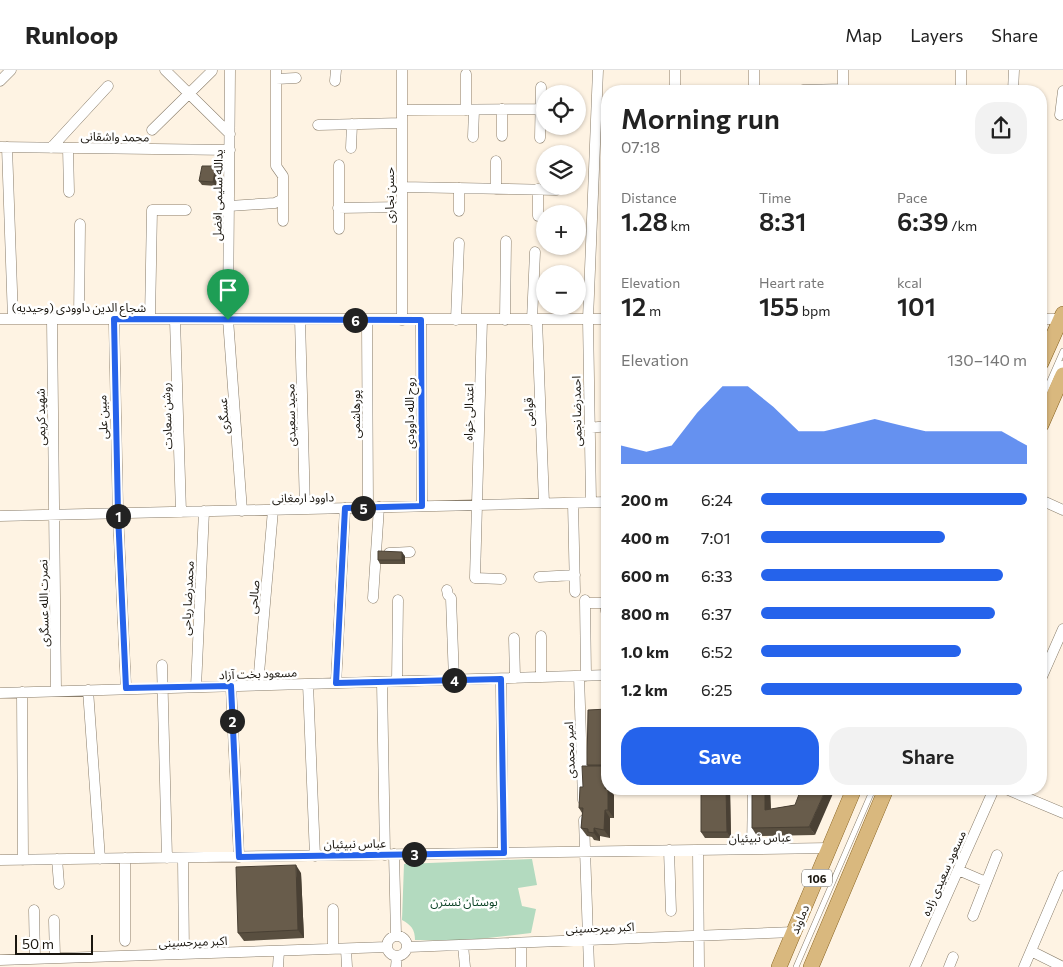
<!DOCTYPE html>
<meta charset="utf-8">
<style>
body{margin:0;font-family:Commissioner,"Noto Sans Arabic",sans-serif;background:#f2f2f2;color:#222;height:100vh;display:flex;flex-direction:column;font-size:19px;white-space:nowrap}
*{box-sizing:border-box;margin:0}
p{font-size:16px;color:#767676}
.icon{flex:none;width:28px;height:28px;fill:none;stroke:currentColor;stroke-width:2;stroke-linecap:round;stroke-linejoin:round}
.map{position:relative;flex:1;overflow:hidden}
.sheet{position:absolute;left:601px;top:15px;width:446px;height:710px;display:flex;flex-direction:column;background:#fff;border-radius:20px;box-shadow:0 1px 4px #0004}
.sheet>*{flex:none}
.tools{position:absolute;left:536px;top:15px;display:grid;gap:10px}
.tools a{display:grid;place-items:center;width:50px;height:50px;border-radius:50%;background:#fff;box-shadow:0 1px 4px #0004;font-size:25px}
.scale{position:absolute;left:15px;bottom:12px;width:78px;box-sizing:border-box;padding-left:5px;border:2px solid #1a160f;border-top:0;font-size:14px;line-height:18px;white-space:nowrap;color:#1a160f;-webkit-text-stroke:4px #fff;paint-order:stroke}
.pin{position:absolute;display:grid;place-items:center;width:42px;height:42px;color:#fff;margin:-51px -21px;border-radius:50% 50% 50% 0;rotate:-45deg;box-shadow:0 0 5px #0007}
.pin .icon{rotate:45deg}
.km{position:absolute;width:25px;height:25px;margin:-12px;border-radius:50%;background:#222;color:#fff;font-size:14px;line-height:25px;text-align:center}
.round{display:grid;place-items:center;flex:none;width:52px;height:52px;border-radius:20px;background:#f2f2f2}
.summary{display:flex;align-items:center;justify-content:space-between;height:85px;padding:0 20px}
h1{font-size:28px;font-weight:600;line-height:38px}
.metrics{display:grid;grid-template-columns:repeat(3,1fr);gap:8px;height:85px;padding:5px 20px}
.metrics div{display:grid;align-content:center}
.metrics b{font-size:25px;font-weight:600}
.metrics small{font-size:14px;font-weight:400}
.metrics p{font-size:14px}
.chart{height:140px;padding:10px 20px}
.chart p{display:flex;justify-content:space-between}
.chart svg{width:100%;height:90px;margin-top:5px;fill:#2563eb;opacity:.7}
.primary-button{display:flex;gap:10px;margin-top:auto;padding:10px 20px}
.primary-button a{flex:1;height:58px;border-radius:20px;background:#2563eb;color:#fff;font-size:20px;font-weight:600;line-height:58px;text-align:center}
.primary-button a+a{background:#f2f2f2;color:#222}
ul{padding:0 20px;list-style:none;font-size:16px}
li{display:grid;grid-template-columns:80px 60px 1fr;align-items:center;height:38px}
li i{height:12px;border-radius:6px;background:#2563eb}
header{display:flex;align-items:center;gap:30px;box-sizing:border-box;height:70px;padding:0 25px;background:#fff;border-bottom:1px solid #e0e0e0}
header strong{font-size:24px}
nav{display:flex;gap:28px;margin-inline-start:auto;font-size:18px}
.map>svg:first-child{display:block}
.green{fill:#b3dabf}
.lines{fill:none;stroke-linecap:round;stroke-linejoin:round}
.lane-casing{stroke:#897d6b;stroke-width:6}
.street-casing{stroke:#897d6b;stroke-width:11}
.primary-casing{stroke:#85601f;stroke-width:16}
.lane{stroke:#fff;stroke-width:5}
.street{stroke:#fff;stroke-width:10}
.primary{stroke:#d9b87e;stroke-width:15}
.wall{fill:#594f40}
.shaded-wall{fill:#494034}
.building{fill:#685c4b;stroke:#494034}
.route-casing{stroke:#fff;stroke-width:10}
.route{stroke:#2563eb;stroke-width:6}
.labels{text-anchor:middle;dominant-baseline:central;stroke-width:5;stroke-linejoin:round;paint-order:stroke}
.shield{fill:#fff;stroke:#5f5c57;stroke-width:1}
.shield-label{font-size:11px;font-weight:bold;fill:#1a160f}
.street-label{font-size:12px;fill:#1a160f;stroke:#fff}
.park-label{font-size:12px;fill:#0c4326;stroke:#fff}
</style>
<header>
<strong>Runloop</strong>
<nav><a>Map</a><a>Layers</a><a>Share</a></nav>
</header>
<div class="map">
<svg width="1063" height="897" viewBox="0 0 1063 897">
<rect width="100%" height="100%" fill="#fef3e3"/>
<path class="green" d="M532,789L537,815L518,818L522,836L536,839L531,863L461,871L415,870C415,859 411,855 402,850L404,794Z"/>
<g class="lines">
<defs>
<path id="lane" d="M1058,304L1063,293
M1041,331L1063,281
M796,897L873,719"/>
<path id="street" d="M165,0L230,64
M230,0L228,249L242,441
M961,0V21
M276,9L296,8
M0,11L11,0
M335,11L336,0
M803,20L843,19
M675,21V0
M754,21V0
M843,21V0
M1013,21L1014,0
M402,40L545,39
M466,40V4
M1060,45L1063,21
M318,55L402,53
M152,60L212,1
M502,66V39
M473,67L474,40
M540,68L541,17
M0,77L230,80
M7,77L13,249
M51,78L108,16
M68,78L69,122
M351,78L352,54
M496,91V119
M402,117L556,120
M283,129V151
M229,136L275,133L283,129V106L276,96V0
M338,138L402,137
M459,141V118
M538,146V119
M339,159V95
M0,249H608
M52,249L56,620
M79,249L80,154
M114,249L118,444L126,618
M150,249L152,140H186
M300,249L305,439
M1041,249H1061
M175,250L181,442
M367,250L368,438
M402,250V0
M421,250L422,436
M456,250L459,173
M482,250L475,508L501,509
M505,250L506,171
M532,250L535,182
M537,250L544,433
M589,358L608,356
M1041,430L1063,440
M591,432L588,249L598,0
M573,433L575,522
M0,446L608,432
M389,483L410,482
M539,507L575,505
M447,520L448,525L451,528L454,610
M373,528L379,437
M585,530L586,606
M585,533H606V541
M541,566V607
M514,568L515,608
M162,595L167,788
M579,606L583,730
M501,609L503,783
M1041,609L1063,559
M397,611L398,530
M382,612L385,785
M336,613L345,438
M308,614L315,786
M258,615L273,440
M231,616L239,787
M196,617L204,441
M88,620L100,789
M22,622L23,790
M0,623L608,605
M1006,719L1063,743
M584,750L589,897
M752,779L753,719
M669,780L671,841
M698,780L699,897
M394,784L396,865
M125,788V871
M183,788L184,884
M57,789L59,814
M0,790L830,778
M958,800L986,812
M333,839V879
M34,840L35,889
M973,846L997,785
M54,850L55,888
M387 876a10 10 0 1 1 20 0a10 10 0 1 1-20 0Z
M521,873V897
M463,875L465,897
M408,877L794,862
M346,879L347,897
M1031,881L1063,897
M0,890L387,877
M278,897L279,881
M396,897L397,886
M915,897L994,719
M949,897L953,887
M1024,897L1063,806"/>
<path id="primary" d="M1041,293L1063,244
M1041,355L1063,305
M779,897L854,719
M811,897L886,719"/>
</defs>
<use href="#lane" class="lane-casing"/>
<use href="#street" class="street-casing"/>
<use href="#primary" class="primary-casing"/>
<use href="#lane" class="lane"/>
<use href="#street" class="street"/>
<use href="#primary" class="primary"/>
</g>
<path class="wall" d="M216,96L219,100L216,116L202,115L199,111Z
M405,486V494H380L378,490Z
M608,639V719L614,725V748H610V768L600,766V771L594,770L592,767L587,766L581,758L582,743L579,738L588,696L587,695Z
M701,719H730L731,768H705L701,762Z
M752,719H770L771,739L795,735L815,765L757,766L752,758Z
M301,803L304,868L244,871L238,863Z"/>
<path class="shaded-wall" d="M216,96L219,100L216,116L213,112Z
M402,482L405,486V494L402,490Z
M607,696L608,719H612L611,722L614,725V748L608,740L605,719Z
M726,719H730L731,768L727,762Z
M765,719H770L771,747L765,740Z
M826,719H835L815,765L809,757Z
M605,740L610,748V768L604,760Z
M594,758L600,766V771L594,763Z
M296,795L301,803L304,868L298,860Z"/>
<path class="building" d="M202,96H216L213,112L199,111Z
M378,481L402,482V490H378Z
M608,639V695H587L588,640Z
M582,696H607L605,719L608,718V740H605L604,760L594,758V763L588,762V759L581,758L583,738H579L580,717H583Z
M701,719H726L727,762H701Z
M752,719H765V740L795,735L801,719H826L809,757L752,758Z
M296,795L298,860L238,863L236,797Z"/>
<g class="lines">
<defs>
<path id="route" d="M114,249L421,250L422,436L345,438L336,613L501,609L504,783L239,787L231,616L126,618L118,444Z"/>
</defs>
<use href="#route" class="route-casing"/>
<use href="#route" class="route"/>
</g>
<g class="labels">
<rect class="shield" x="802" y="799.5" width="30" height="17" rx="4"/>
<g class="shield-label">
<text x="817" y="808">106</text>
</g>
<g class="street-label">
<text transform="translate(115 66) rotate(1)">محمد واشقانی</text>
<text transform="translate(217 125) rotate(-89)">یدالله سلیمی افضل</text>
<text transform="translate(389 125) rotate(-90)">حسن نجاری</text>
<text x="79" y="237">شجاع الدین داوودی (وحیدیه)</text>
<text transform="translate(576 341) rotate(-91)">احمدرضا نجمی</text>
<text transform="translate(468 342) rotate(-89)">اعتدالی خواه</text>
<text transform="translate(528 342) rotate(-92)">قوامی</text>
<text transform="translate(409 343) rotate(-90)">روح الله داوودی</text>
<text transform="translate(355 344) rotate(-90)">پورهاشمی</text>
<text transform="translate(290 345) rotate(-91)">مجید سعیدی</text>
<text transform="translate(166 346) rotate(-92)">روشن سعادت</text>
<text transform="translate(223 346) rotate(-94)">عسگری</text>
<text transform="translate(40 347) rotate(-91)">شهید کریمی</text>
<text transform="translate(102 347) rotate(-92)">مبین علی</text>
<text transform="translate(303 427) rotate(-1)">داوود ارمغانی</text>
<text transform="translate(253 527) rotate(-85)">صالحی</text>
<text transform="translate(187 528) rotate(-87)">محمدرضا ریاحی</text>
<text transform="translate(43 533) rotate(-91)">نصرت الله عسگری</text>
<text transform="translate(258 603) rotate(-2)">مسعود بخت آزاد</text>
<text transform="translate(569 680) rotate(-92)">امیر محمدی</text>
<text transform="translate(760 767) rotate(-1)">عباس نبیئیان</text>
<text transform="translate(355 773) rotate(-1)">عباس نبیئیان</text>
<text transform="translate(943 803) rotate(-66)">مسعود سعیدی زاده</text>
<text transform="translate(799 849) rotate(-67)">دماوند</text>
<text transform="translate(600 857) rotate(-2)">اکبر میرحسینی</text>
<text transform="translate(193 871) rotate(-2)">اکبر میرحسینی</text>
</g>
<g class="park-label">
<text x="464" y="831">بوستان نسترن</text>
</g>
</g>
</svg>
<div class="tools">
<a><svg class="icon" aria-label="locate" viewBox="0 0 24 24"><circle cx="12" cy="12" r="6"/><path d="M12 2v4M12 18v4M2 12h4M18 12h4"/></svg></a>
<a><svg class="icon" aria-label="layers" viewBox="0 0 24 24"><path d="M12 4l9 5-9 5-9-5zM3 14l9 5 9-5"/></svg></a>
<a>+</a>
<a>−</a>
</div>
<div class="scale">50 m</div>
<div class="pin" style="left:228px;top:250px;background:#1e9e55"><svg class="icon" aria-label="arrive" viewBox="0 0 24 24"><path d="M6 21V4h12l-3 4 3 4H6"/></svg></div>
<b class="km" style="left:118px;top:446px">1</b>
<b class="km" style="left:232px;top:651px">2</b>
<b class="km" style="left:414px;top:784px">3</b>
<b class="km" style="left:454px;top:610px">4</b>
<b class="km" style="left:363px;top:438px">5</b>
<b class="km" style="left:355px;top:250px">6</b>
<section class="sheet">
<div class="summary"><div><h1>Morning run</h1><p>07:18</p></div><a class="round"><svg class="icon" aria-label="share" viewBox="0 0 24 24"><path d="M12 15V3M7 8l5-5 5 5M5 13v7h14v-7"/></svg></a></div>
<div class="metrics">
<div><p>Distance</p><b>1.28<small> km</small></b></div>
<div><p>Time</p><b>8:31</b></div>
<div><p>Pace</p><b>6:39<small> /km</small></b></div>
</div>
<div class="metrics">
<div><p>Elevation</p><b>12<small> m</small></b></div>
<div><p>Heart rate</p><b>155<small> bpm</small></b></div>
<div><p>kcal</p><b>101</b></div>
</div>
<div class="chart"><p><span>Elevation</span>130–140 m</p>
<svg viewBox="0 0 160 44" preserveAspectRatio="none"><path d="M0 44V35L10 38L20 35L30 19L40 6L50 6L60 16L70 28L80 28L90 25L100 22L110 25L120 28L130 28L140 28L150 28L160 35V44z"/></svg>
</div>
<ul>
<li><b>200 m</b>6:24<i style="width:100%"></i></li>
<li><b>400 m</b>7:01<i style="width:69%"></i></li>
<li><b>600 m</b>6:33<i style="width:91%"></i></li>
<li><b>800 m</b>6:37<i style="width:88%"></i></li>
<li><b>1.0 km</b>6:52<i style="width:75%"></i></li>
<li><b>1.2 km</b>6:25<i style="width:98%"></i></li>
</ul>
<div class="primary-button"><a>Save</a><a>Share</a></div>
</section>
</div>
